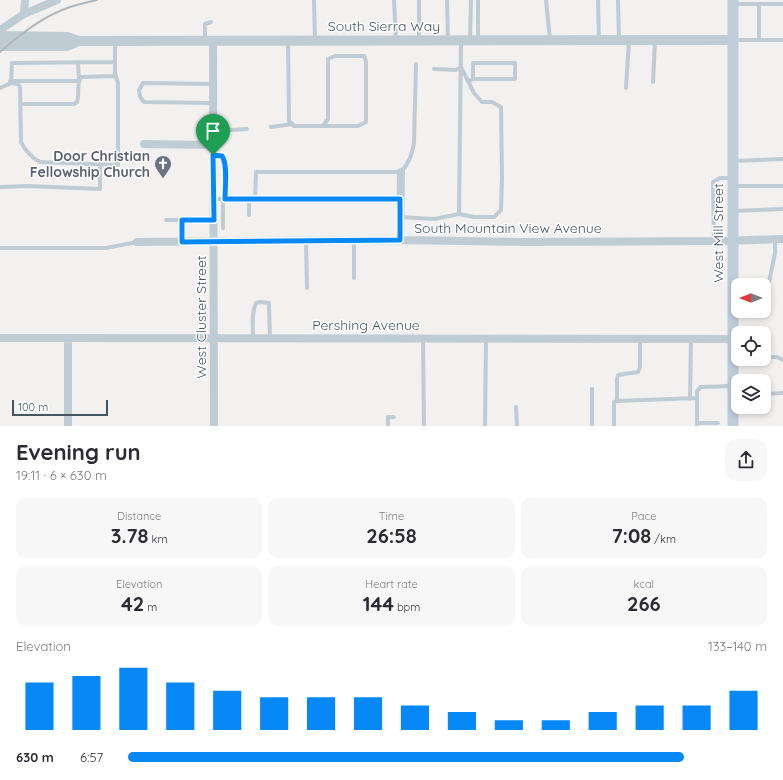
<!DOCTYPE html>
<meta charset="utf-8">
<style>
body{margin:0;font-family:Quicksand,sans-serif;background:#f7f7f7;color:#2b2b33;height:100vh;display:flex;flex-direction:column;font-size:15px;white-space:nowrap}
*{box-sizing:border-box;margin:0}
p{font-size:13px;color:#7c7c81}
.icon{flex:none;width:22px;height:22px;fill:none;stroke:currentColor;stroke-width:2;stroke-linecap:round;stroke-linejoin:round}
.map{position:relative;height:426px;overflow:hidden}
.drawer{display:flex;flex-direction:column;background:#fff;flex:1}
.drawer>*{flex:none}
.needle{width:26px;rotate:270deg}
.controls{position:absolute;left:731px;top:278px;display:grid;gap:8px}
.controls a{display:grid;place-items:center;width:40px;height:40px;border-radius:8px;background:#fff;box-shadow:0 2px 6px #0003;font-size:20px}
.scale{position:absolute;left:12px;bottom:10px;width:96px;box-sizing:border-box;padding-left:4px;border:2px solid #465660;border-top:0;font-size:11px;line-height:14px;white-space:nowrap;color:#465660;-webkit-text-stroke:3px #fff;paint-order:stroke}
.pin{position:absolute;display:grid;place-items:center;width:34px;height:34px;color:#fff;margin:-41px -17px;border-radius:50% 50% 50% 0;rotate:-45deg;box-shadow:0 0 4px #0007}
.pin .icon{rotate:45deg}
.round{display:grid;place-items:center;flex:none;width:42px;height:42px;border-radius:12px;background:#f7f7f7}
.summary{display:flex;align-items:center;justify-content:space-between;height:68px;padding:0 16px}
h1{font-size:22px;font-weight:800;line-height:30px}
.stats{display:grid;grid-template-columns:repeat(3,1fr);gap:6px;height:68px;padding:4px 16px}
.stats div{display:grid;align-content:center;border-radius:10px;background:#f7f7f7;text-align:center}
.stats b{font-size:20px;font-weight:800}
.stats small{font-size:11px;font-weight:400}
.stats p{font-size:11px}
.chart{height:112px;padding:8px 16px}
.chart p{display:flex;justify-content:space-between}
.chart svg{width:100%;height:72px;margin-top:4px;stroke:#0689f6;stroke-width:6}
ul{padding:0 16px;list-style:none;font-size:13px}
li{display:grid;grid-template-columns:64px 48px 1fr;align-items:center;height:30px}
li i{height:10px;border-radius:5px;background:#0689f6}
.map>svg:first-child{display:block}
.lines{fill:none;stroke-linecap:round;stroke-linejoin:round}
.service{stroke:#bfccd3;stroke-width:4}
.minor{stroke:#bfccd3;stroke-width:8}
.tertiary{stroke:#bfccd3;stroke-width:10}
.secondary{stroke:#bfced9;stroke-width:11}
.rail{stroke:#b1b6bb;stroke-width:2}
.route-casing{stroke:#fff;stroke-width:8}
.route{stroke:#0689f6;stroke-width:5}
.labels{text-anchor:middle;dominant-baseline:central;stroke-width:3;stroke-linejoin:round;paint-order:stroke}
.street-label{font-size:14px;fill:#465660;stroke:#fff}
.worship-label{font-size:14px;font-weight:bold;fill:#5b616d;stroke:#fff;text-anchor:end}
</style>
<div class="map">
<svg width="783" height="426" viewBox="0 0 783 426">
<rect width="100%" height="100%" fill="#f3f0f0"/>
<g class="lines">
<path class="service" d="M314,0L315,40
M394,0L396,40
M447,0L448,40
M478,0V40
M546,0L550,40
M598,0L599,40
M618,0L619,40
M733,4H783
M759,4V40
M205,40V24L211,22
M419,40V0
M470,40L471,0
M733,40H783
M288,41L289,121L294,126H323L328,119V59L335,56H364L366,61V122L358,126H323
M461,41L459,214L474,217H494L501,210L502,177L501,107L492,102H482L474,93L461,67
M115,62L12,63L11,83L18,84L20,87L21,142C24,149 32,158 40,162L118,165V83L115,74V41
M434,69L456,70L461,67
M10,81H79L78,62
M469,81L473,79H515V63H473V79
M653,82L655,41
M0,88L11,83
M626,88L629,41
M213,103L144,102L140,97L139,90L143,83L213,84
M20,104H74L77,102C80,94 76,84 81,77L116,76
M271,127L292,124
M213,131L247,129
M213,155L222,156C228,164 225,188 225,199
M734,161L783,159
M734,186H783
M0,187L28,186L100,189V165
M214,199H400
M255,199L256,172H401C409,163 412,155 414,143L416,64
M733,211L783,209
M249,215V199
M400,217L434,219L459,214
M166,220H182
M223,228V199
M354,240V278
M306,241L307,288
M714,241L713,182L720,178H733
M182,242V220H213
M0,248H106L137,242
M764,297H766L775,253V239
M253,338C253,327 251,314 256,303L260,302L269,303V307L270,338
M423,338L424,426
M764,357H777L783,360
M764,394L783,393
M697,398V391L701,387L733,386
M690,399L691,339
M617,401V379L618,375L638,372L640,367V339
M516,407L517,426
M697,423H718
M388,426V417H394
M485,426L486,338
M592,426V389
M614,426V402L617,401L697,398V426"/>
<path class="minor" d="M24,14L25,0
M0,30L24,14L57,0
M213,40L214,426
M144,144L213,145
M400,240L401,172
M137,242L400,240L525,242L722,241L783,239
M0,338L733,339
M68,426V338"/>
<path class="tertiary" d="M0,36L67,37L79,41L733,40
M0,46H67L79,41"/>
<path class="secondary" d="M733,0V426"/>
<path class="rail" d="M0,52C21,34 43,16 70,7C79,4 88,2 97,0"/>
</g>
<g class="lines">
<defs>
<path id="route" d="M213,155L222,156C228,164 225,188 225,199H400V240L182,242V220H214Z"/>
</defs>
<use href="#route" class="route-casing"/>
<use href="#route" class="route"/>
</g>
<defs>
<symbol id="church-pin" viewBox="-11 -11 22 30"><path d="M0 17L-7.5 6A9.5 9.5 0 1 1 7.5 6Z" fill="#6b7280" stroke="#fff"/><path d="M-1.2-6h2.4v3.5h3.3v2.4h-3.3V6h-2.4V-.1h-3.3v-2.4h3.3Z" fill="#fff"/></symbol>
</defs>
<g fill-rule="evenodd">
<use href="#church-pin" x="153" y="154" width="20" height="27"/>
</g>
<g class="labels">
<g class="street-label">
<text x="384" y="26">South Sierra Way</text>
<text x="508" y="228">South Mountain View Avenue</text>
<text transform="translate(718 233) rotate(-90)">West Mill Street</text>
<text transform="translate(201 317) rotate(-90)">West Cluster Street</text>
<text x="366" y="325">Pershing Avenue</text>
</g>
<g class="worship-label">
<text x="150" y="156">Door Christian<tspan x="150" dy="16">Fellowship Church</tspan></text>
</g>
</g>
</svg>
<div class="controls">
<a><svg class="needle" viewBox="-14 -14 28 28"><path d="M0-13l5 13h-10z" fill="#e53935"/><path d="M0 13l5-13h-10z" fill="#7c7c81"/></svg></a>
<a><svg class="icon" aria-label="locate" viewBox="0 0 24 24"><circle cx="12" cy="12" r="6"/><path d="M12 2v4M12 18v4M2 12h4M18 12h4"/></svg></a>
<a><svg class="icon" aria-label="layers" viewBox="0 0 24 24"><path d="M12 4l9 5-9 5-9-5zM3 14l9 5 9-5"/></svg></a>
</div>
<div class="scale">100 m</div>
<div class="pin" style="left:213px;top:155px;background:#1e9e55"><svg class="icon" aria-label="arrive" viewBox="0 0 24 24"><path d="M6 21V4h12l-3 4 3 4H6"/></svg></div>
</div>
<section class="drawer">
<div class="summary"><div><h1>Evening run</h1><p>19:11 · 6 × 630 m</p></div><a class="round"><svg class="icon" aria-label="share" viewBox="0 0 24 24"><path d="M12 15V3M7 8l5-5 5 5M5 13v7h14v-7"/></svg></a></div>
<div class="stats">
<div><p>Distance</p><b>3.78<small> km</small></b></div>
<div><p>Time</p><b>26:58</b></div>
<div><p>Pace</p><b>7:08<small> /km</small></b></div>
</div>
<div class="stats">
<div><p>Elevation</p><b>42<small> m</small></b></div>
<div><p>Heart rate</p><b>144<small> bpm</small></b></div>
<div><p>kcal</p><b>266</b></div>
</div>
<div class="chart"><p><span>Elevation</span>133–140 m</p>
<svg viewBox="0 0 160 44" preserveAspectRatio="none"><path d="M5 44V15M15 44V11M25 44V6M35 44V15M45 44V20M55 44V24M65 44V24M75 44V24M85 44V29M95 44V33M105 44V38M115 44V38M125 44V33M135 44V29M145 44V29M155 44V20"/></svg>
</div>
<ul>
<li><b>630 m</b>6:57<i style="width:87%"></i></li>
</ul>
</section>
